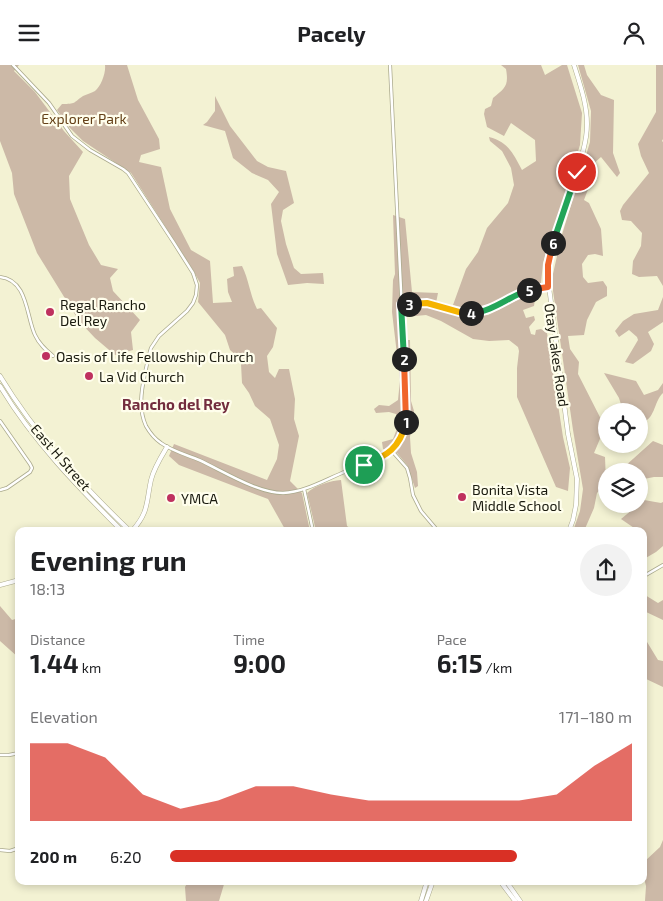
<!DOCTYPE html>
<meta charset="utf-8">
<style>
body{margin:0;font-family:"Exo 2",sans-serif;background:#f2f2f2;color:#202124;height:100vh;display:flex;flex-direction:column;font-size:19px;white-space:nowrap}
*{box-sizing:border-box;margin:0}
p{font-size:16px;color:#757577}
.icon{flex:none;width:28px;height:28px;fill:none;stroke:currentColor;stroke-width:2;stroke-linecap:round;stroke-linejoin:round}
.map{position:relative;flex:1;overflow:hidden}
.details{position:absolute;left:15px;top:462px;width:632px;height:358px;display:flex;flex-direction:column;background:#fff;border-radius:10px;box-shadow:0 2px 8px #0003}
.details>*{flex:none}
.controls{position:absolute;left:598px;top:338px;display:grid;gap:10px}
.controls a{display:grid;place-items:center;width:50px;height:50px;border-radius:50%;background:#fff;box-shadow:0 2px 8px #0003;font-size:25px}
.pin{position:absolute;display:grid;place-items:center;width:42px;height:42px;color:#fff;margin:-21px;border:2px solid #fff;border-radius:50%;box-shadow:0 1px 5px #0007}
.km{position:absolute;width:25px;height:25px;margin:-12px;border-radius:50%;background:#222;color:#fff;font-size:14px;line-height:25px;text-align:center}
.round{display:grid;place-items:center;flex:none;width:52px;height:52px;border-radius:26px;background:#f2f2f2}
.overview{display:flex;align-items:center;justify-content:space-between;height:85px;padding:0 15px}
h1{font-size:28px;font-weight:700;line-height:38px}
.stats{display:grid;grid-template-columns:repeat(3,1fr);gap:8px;height:85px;padding:5px 15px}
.stats div{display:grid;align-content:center}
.stats b{font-size:25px;font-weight:700}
.stats small{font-size:14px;font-weight:400}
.stats p{font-size:14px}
.chart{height:140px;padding:10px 15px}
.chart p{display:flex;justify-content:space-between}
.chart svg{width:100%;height:90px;margin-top:5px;fill:#d93025;opacity:.7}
ul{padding:0 15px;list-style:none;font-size:16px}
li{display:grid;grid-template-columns:80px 60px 1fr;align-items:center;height:38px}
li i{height:12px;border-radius:6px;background:#d93025}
header{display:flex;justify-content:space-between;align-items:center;height:65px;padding:0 15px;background:#fff;font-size:22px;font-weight:700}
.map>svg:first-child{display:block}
.green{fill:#ccb9a7}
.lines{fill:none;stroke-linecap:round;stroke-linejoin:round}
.minor-casing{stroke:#abaa8d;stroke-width:4}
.major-casing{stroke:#abaa8d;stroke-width:5}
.minor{stroke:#fff;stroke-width:2.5}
.major{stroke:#fff;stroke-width:4}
.split-1-casing{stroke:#fff;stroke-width:10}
.split-2-casing{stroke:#fff;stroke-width:10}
.split-3-casing{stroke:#fff;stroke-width:10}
.split-4-casing{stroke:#fff;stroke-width:10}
.split-5-casing{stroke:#fff;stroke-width:10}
.split-6-casing{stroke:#fff;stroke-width:10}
.split-7-casing{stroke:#fff;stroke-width:10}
.split-1{stroke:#f5b400;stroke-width:6}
.split-2{stroke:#f0652b;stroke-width:6}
.split-3{stroke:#22a559;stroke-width:6}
.split-4{stroke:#f5b400;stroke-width:6}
.split-5{stroke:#22a559;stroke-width:6}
.split-6{stroke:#f0652b;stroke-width:6}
.split-7{stroke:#22a559;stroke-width:6}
.poi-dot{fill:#bf315f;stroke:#fffeec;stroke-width:2}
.labels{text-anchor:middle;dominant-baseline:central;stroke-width:4.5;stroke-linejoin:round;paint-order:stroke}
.park-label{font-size:14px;fill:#644017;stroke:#fffeec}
.poi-label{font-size:14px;fill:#1a1a0f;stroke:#fffeec;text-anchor:start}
.street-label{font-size:14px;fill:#1a1a0f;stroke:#fffeec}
.neighbourhood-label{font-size:15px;font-weight:bold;fill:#732d3f;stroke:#fffeec}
</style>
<header><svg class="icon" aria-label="menu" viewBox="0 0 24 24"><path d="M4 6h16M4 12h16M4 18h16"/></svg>Pacely<svg class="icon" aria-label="person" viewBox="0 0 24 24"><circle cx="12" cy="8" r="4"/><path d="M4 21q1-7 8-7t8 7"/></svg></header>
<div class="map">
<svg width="663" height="836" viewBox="0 0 663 836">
<rect width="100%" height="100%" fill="#f3f2d3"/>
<path class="green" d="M0,0H19L14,6L35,27L64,66L83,87L69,111L70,134L89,180L101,200L118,204L110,213L113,226L140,255L131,267L133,285L115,290L95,273L79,256L37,188L14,129L12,108L0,76Z
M105,0H127L138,35L159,74L160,84L141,90L139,97L161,102L170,144L191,185L210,196L213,238L232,237L228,227L227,214L234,211L233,202L242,201C249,215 250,230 257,244L261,243L277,263L273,282L267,291L269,307L275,313L279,304H289L295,334L294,354L299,371L290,416L302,428L310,466H286L268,434L179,400L169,391L174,379L267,415L277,394L279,380L270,354L255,341L249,328L242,318L241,299L237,291L230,285L225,270L198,237L200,218L193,205L131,108L83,76L69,62L57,45L62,39C76,39 73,38 83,31C87,29 92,28 95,26C101,21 106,8 105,0Z
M501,0H541L545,10L562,0H567L582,48L580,80L543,198L541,218L523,222L486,243L473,245L453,240L466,204L478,187L487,163L508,138L514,120L511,103L502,86L490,76L489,72C509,77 513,89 522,105L536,96L535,75L511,58L504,71L487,62L484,49L485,44L491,41L493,33C505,23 509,21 506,4Z
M578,0H584L587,10L601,30L614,35L613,88L620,108L617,112L601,92L593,99V111L584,135L589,138L601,164L603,191L595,189L588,190L582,199L583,212L588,218L603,216L607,222V231L596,237L587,255L584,270L568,271L570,284L579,297L578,309L605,362L594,388L605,392L606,418L597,428L594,443L584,466H573L580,446L583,424L573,365L553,226V209L561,173L590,77L591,46Z
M656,0H663V74L662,76L663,77V221L657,211L639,212L632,209L633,196L641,181L642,168L631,156L622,155L620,146L623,140L649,108L641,91L638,79L656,47Z
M215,31L230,61L257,96L268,102L286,106L294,138L283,145L281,156L286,179L294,203L301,209L323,208L324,219L307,218L288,220L277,189L271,139L279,127L268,115L252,108L233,93L225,66L203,60L207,57L215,46Z
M393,150L405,154L412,227L438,228L436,238L424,234L405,236V243L432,241L461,252L488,250L531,228L535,234L534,241L523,245L526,253L534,251L535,255L529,262L531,269L535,270L536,265L541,264L547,268L563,372L570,403L568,426L556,422L517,332V303L519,286L518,282L509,275L489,276L473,274L441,256L426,250L405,252L406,275H410L411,336L414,346L410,372L411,388L417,407L418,421L415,423L407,400L397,388L383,384L382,377L393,374L398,361L396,349L389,347L376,348L374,344L379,340L389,341L398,335L400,315L392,247L393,215L395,209Z
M663,232V257L648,267L654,279L651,286L633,299L625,297L638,275L637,272L629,265L619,272L615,266L623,256L634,249L658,245Z
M604,308L636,316L644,330L658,325L663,318V328C653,337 656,356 639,358V346H623L619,333Z
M653,376L663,380V412H654L639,415V406H625L624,402Z
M341,415L347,461L354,466H316L307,428C315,420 330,416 341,415Z
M644,435L661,438L663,437V481L656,487L644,494V466H636L637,465L621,454Z
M645,530L658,538L663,535V555L644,546V531Z
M0,541L12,555L19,553V593L0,576Z
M644,572L658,595L663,596V622L644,613Z
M663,775V836H645L646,821L644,813V797L660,782Z
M188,816H225L219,836H186L185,822Z"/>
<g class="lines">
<defs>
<path id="minor" d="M13,0L49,38L72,71L90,85L123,104L128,108L174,178L193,208L197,220L196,230L193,238L187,246L159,271L151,283L149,290C144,313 136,340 146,361C150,368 155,374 161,378C172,386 187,390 199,395C223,406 257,428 283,428C306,427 326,414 347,406C362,400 380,397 392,386C402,376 406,362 407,348L390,0
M0,212C28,215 26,251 35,270C39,279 46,285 53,291
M402,239L427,238L459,247L476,248L490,244L524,226L548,222
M0,356L30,399L32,403L30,407L7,423L0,425
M392,386L407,403L410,413L413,430L421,446L438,466
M304,424L313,466
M644,511L663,500
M0,690H9L19,688
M0,785L10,786L19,783"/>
<path id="major" d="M0,311C35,369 81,419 130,466
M0,321C33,376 77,421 122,466
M132,466C149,447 146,438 151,415C154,403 161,392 167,382
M569,466L573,455L576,440L577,414L568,369L548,214C549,178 564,145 575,111C581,94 587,77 587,59C587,39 580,19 574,0
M0,520L19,515
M500,816L515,836
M506,816L520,836
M421,836L427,816
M426,836L433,816"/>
</defs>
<use href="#minor" class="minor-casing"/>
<use href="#major" class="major-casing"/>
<use href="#minor" class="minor"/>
<use href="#major" class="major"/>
</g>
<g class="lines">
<defs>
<path id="split-1" d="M364,400C387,391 400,383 406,357"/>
<path id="split-2" d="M404,294L406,357"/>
<path id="split-3" d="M404,294L401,239H409"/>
<path id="split-4" d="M409,239L427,238L459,247L471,248"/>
<path id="split-5" d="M471,248C493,247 509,231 529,225"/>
<path id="split-6" d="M529,225L548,222V200L553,178"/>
<path id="split-7" d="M553,178L577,107"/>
</defs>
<use href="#split-1" class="split-1-casing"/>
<use href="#split-2" class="split-2-casing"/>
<use href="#split-3" class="split-3-casing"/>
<use href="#split-4" class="split-4-casing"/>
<use href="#split-5" class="split-5-casing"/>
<use href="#split-6" class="split-6-casing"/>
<use href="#split-7" class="split-7-casing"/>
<use href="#split-1" class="split-1"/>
<use href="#split-2" class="split-2"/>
<use href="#split-3" class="split-3"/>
<use href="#split-4" class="split-4"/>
<use href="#split-5" class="split-5"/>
<use href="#split-6" class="split-6"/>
<use href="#split-7" class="split-7"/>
</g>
<g class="poi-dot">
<circle cx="50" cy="247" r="5"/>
<circle cx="46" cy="291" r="5"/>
<circle cx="89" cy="311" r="5"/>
<circle cx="462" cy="432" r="5"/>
<circle cx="171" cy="433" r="5"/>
</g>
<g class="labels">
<g class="park-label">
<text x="84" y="53">Explorer Park</text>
</g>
<g class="poi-label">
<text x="60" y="239">Regal Rancho<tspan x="60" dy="16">Del Rey</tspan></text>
<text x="56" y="291">Oasis of Life Fellowship Church</text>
<text x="99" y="311">La Vid Church</text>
<text x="472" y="424">Bonita Vista<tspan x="472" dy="16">Middle School</tspan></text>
<text x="181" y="433">YMCA</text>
</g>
<g class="street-label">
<text transform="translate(557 290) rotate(82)">Otay Lakes Road</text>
<text transform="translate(61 392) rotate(49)">East H Street</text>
</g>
<g class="neighbourhood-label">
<text x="176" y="339">Rancho del Rey</text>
</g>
</g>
</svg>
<div class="controls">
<a><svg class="icon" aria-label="locate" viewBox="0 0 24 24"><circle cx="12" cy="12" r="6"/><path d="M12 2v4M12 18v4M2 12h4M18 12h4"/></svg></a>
<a><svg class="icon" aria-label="layers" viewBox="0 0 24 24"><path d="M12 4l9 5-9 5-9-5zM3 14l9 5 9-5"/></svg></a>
</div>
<div class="pin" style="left:364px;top:400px;background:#1e9e55"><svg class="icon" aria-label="arrive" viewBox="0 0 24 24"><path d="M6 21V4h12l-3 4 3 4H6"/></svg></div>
<div class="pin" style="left:577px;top:107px;background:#d93025"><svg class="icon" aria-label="check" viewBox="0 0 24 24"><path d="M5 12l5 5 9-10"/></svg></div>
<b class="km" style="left:406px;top:357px">1</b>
<b class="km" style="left:404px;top:294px">2</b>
<b class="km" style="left:409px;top:239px">3</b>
<b class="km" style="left:471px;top:248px">4</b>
<b class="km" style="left:529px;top:225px">5</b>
<b class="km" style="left:553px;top:178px">6</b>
<section class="details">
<div class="overview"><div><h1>Evening run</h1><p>18:13</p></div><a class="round"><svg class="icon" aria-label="share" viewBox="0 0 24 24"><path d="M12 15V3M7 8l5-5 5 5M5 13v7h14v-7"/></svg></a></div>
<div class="stats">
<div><p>Distance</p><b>1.44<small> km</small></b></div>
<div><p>Time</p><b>9:00</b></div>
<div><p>Pace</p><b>6:15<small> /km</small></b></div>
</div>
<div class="chart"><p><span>Elevation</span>171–180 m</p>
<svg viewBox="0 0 160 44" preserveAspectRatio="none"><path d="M0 44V6L10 6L20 13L30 31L40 38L50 34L60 27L70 27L80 31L90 34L100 34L110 34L120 34L130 34L140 31L150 17L160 6V44z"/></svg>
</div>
<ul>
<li><b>200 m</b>6:20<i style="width:75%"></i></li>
</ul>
</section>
</div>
